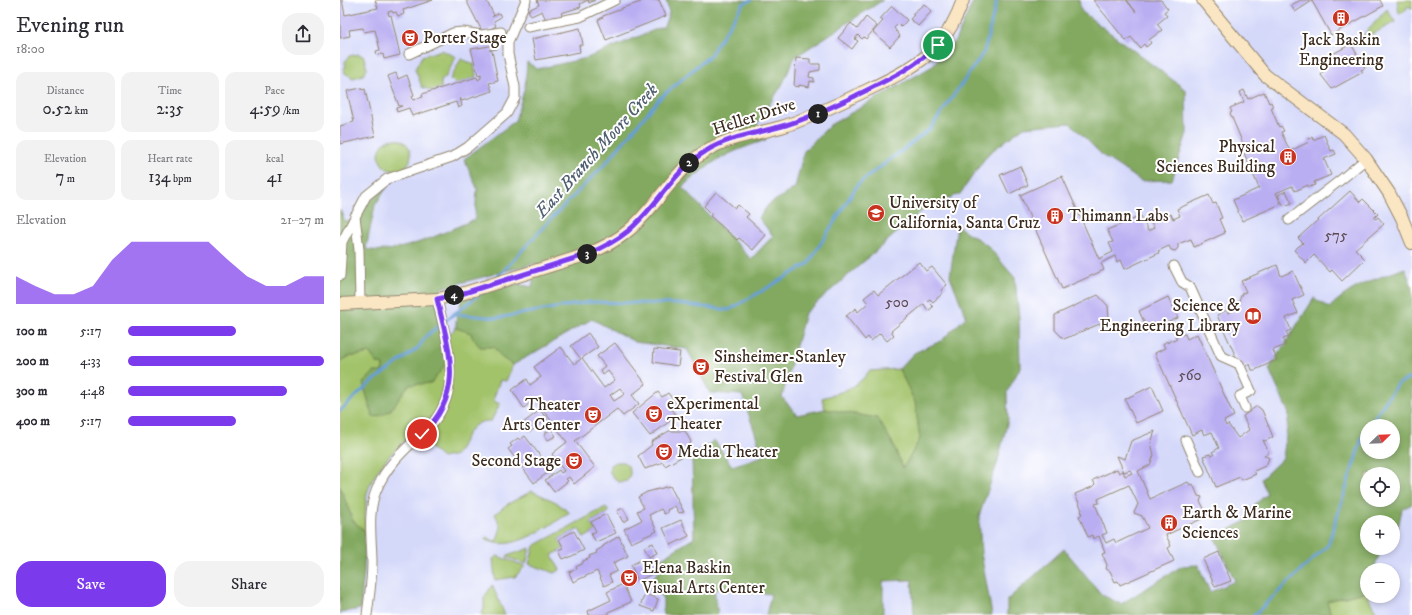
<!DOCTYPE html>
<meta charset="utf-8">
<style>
body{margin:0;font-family:"IM FELL DW Pica",serif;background:#f2f2f3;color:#2b2b33;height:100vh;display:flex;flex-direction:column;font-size:15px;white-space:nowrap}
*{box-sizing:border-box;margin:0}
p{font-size:13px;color:#7c7c81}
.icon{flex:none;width:22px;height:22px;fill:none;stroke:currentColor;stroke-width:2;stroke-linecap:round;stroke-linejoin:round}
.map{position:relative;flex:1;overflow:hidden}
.panel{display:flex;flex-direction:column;background:#fff;width:340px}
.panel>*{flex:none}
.needle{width:26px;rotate:67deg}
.controls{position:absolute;left:1020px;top:419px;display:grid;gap:8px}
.controls a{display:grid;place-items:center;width:40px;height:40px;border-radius:50%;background:#fff;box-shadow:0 2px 6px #0003;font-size:20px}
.pin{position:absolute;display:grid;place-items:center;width:34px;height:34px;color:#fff;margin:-17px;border:2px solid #fff;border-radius:50%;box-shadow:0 1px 4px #0007}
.km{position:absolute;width:20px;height:20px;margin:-10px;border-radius:50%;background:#222;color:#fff;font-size:11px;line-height:20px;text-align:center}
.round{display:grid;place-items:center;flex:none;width:42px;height:42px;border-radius:16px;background:#f2f2f3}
.headline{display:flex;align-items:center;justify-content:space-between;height:68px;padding:0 16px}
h1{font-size:22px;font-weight:600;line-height:30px}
.figures{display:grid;grid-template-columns:repeat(3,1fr);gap:6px;height:68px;padding:4px 16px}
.figures div{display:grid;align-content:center;border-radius:10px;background:#f2f2f3;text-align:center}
.figures b{font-size:17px;font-weight:600}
.figures small{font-size:11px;font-weight:400}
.figures p{font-size:11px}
.chart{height:112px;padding:8px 16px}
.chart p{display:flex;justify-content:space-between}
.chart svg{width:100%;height:72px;margin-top:4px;fill:#7c3aed;opacity:.7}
.cta{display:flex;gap:8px;margin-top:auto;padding:8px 16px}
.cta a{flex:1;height:46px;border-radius:16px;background:#7c3aed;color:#fff;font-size:16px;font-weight:600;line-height:46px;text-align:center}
.cta a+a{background:#f2f2f3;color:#2b2b33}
ul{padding:0 16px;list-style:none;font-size:13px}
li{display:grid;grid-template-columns:64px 48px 1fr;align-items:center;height:30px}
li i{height:10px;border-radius:5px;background:#7c3aed}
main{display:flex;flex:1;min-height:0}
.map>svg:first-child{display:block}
.built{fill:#d4d8f9;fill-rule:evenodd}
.green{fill:#a3c36b;stroke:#6f7644}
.forest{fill:#82a95f;stroke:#5e6a3e;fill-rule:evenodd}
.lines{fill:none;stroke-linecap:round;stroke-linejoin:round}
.stream{stroke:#679fd5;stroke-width:3}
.building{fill:#baaef2;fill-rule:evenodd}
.street-casing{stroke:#92866e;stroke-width:11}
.secondary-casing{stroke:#92866e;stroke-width:14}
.street{stroke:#fff;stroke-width:9}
.secondary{stroke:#fbe6c4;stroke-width:12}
.route-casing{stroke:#fff;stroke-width:8}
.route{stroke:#7c3aed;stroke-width:5}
.labels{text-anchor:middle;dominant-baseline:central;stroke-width:4;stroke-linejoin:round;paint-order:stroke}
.number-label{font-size:15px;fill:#5b4b53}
.poi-label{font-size:17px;fill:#3b2a1e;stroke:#fff;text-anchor:start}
.street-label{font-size:17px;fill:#3b2a1e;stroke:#fff}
.water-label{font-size:18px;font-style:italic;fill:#4f5f70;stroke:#fff}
</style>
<main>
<section class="panel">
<div class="headline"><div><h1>Evening run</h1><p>18:00</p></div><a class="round"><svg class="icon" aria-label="share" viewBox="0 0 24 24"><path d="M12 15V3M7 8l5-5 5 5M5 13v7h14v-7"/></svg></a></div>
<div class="figures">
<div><p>Distance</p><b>0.52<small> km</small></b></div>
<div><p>Time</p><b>2:35</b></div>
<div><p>Pace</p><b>4:59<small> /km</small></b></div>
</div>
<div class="figures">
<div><p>Elevation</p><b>7<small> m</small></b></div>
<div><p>Heart rate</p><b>134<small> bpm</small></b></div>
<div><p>kcal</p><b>41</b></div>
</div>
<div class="chart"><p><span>Elevation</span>21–27 m</p>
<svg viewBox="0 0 160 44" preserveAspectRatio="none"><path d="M0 44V27L10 33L20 38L30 38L40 33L50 17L60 6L70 6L80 6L90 6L100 6L110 17L120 27L130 33L140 33L150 27L160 27V44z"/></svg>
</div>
<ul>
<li><b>100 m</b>5:17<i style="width:55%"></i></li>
<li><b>200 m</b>4:33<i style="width:100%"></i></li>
<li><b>300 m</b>4:48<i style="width:81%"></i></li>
<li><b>400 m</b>5:17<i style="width:55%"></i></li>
</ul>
<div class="cta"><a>Save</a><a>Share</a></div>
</section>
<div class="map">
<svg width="1072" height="615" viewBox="0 0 1072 615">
<rect width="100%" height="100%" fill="#fff"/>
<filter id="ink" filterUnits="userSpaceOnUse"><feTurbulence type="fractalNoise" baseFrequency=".025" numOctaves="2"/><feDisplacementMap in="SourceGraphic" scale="8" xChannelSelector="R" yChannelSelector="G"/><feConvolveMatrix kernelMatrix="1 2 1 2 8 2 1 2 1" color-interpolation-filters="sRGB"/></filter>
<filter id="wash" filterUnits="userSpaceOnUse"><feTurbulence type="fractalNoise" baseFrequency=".012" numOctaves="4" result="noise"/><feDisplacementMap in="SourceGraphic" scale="16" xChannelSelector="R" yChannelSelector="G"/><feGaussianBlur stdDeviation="0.9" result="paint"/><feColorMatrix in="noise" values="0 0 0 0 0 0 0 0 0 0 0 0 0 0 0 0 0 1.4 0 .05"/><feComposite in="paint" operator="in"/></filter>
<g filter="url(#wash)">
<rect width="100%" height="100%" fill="#e9e1bd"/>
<path class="built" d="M0,0H1072V615H0ZM1027,426H1053V452H1027ZM1027,474H1053V500H1027ZM1027,522H1053V548H1027ZM1027,570H1053V596H1027Z"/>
<path class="green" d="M1057,0H1072V10L1069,6L1066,8L1067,10L1059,14Z
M1047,9L1055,22L1022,40L1021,38Z
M102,50L116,57L105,78L101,81V88L92,91L82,87L75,69L82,56Z
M19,54L24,57L27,69L23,75L13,78L5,73L3,68L6,67L5,62L9,56Z
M121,59L134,64L136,77L117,84L110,79Z
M39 155a16 16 0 1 1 32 0a16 16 0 1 1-32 0Z
M116,328C127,330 148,339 155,348C163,357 162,358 173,365L166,381L160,380L154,397L155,402L160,404L151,421C128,420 126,441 116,455L102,458L73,433C55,450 34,468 27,494C25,505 25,519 25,531L13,521L6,503L0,502V362L8,357L30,353L37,363L43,365L42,372L28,400L34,417L51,410L59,397L105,338Z
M559,369L575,402L580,439L563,469L552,442L537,418L485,409L482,398C500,393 519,387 529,371Z
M283,462C291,466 292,474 287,481L278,482L270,473V465L277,462Z
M192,491L216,502L230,513C207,526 171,555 145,539L147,537L154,541L157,540L161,527L155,514L166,505Z
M266,507L269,512L251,522L256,531L244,538L239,529L219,539L224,549L212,555L220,570L215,573L189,564L194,546Z
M190,548L186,564L167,557V556Z
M157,556L185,566L175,577L155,580L153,559Z
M152,585L165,615H141L144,609V598Z
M1025,592L1038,615H991L987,601Z"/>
<path class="forest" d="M326,0H543L455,57L442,85L417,124L426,140C389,152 372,160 342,187L411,259L433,236L419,218L428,205L455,188L464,151L490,125L591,67L615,41L634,0H739L741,11L846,90L847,133L832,180L801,181L763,156L730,123L684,127L648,154L620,194L586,207L465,313L442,397L457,415L485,409L537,418L552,442L563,468L580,439L575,402L559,369L574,353L601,341L626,317L610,276L617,226L647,245L675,278L679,318L680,368L667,392L668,420L657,464L639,516L641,553L652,615H574L572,580L543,581V615H426L431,594L374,589L378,615H323V599L311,579L323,568L320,559L354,538L352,458L374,440L392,466L423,456L402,395L370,393L347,349L295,342L252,319L173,365L162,358L154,347H140L132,337L131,333L116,328V321L122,298L177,284L192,287L196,263L101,288L107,363L91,383L69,385C58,398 52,416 33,417L23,383L34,372H42L43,365L37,363L30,353L8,357L0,362V210L5,221H17L30,201L47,187L35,205L26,249C56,257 107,231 135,219L137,188L124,159L175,121L185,87L187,62L197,69L247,58L324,26L329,13Z
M1065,268L1072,287V504L1062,509L1058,528L1053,534V522H1027V548H1042L1033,570H1027V586L1025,592L987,601L991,615H667V600L724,549L762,595L781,604L842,566L858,565L870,592L895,581L875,538L909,519L912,507L927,494L921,479L943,458L949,414L929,369L974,298L989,308C1012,285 1036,279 1065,268ZM1027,426H1053V452H1027ZM1027,474H1053V500H1027Z
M0,486L13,521L25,531L24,573L20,609L0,613Z"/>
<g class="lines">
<path class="stream" d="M157,278L209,221L265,164L320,98L370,55L403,4L411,0
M115,314L157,318L249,302L339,304L389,310L468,264L518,184L590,129L644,52L657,0
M0,411L29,384L78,348L87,335L141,293
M1029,426L1057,384L1072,377
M914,615L988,545L1023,435L1027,429"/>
</g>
<g id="blocks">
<path class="building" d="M0,0H2L5,15L38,8L35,0H93L63,10L64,14L62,15L58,16L56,12L53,13L52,11L48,12L49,16L51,15L60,55L44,59L43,54L37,55L36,51L40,50L35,30L24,32L23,28L9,30L10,36L0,38Z
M126,0H146L154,15L152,17L159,13L161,17L154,21L156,26L143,33Z
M197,0H255L249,3L248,0L240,4L241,7L221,13L222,15L212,20L211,18L206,20L202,11L191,16L188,10L199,5Z
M301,0H319L326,16L266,40L258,20L263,17V16L282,9V8L301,2Z
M753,0H786L796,12L787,0H821L828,9L824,12L827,16L817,24L822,30L809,40L811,43L806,47L804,44L800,48L791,37L786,41Z
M961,0H1040L1043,6L991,35L972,1L955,12L951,5Z
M584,4L592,11L578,26L570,19L574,15L572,14Z
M552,6L567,20L561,27L558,24L554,28L560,36L550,47L533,32L543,21L540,19Z
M526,17L537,26L526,39L524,37L522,39L518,35L515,39L518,41L512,49L498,38L511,23L517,29Z
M240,28L243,45H239L240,52L196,60L192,39Z
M1011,44L1025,68L1021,70L1023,72L992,89L981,75L986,69L980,61Z
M156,45L157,49L149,50L152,51L158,81L149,83L152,91L122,101L120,98L122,106L118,108L116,102L72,116L69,108L57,112L56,108L62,106H59L48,76L56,73L58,79L67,75L74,95L72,96L73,100L83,97L82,94L137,77L138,80L141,78V74L138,75L131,49Z
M456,58L470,59V64H480V70L470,72L469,77L474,78V82L470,81L469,87L459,85V87L454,86Z
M21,88L22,90L25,89L35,136L0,144V126L14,122L7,91Z
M904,90L908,99L924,92L929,103L931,102L933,107L931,108L939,127L941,126L944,131L941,132L950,151L969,142L967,140L972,137L973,140L984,135L991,151L994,150L996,154L984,159L991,175L974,182L975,185L969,187L968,185L955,191L952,186L936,193L941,204L902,221L893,200L919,188L904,153L906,151L890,113L892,112L890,108L904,102L900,92Z
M680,166L688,185L669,194L660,175Z
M722,176L759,259L773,252L769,243L773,242L767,230L801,216L808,231L814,228L811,222L831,214L833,219L840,216L837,209L869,195L873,204L876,203L882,218L879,219L885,233L854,247L851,239L838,244V248L835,251L831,250L829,246L818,251L819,253L785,269L781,260L777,262L775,256L761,263L764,270L722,289L680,195Z
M946,191L952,203L944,206L938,195Z
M1010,191L1020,202L1023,199L1038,214L1034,218L1036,219L1038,217L1044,224L1015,249L1025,259L1002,281L992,270L990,272L974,255L966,263L954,250L963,243L958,238Z
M376,192L395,208L398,205L409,214L406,217L426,235L413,250L399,238L397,240L370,216L372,214L364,206Z
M579,262L586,271L592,267L607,285L601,290L603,293L593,302L590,299L587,301L593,307L588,311L584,304L551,331L554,335L547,341L540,333L531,341L528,337L525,340L506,316L516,308L518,312L528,303L524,298L534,290L538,295Z
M937,265L941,276L953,271L964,295L952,300L958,313L946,318L951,330L946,332L949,337L943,339L946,345L933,350L937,360L915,370H912L910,364L901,368L877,315L887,310L888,313L900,308L898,304L902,293L906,292L901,281Z
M758,295L768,306L769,320L724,339L715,330V315Z
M828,297L838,318L808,331L799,311Z
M248,333L258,347L242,358L264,388L275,380L268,371L263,375L260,370L265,366L257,356L275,343L306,384L292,395L299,404L283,416L277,409L235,441L255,467L234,484L229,477L226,479L228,481L214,492L205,480L219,470L221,473L224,471L212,454L227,442L195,399L184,408L172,390L187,379L190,385L201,377L194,367L221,347L234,364L241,359L231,346ZM280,388L285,394L274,401L270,395Z
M845,334L847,339L857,334L882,390L894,416L884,421L886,426L888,424L898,438L909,430L903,416L917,406L922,410L933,437L925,441L923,440L929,453L924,455L929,458L927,463L925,466L914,471L916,474L902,480L900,477L876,487L863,456L870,454L871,456L874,455L872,452L879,448L872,432L864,435L862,430L852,435L815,353L825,348L823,344L827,341L828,343L832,339L833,341L837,339L835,336Z
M314,349L340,352L338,366L313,362Z
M812,386L823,411L796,423L785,399Z
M318,392L322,397L328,393L337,405L331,409L337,416L310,436L292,413Z
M200,410L207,419L190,432L183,423Z
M211,429L216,436L208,440L204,434Z
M329,431H345L351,442L343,456L325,466L323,462L305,469L298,456L312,445L311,442Z
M815,431L811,443L814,455L810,465L798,471L810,499L848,482L850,485L853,484L858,496L862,497L860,501L868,516L826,535L831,546L828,548L834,561L780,585L778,581L775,582L770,571L766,569L767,565L762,553L765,552L759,536L753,539L752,535L748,537L739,516L742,514L741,511L742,510L735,494L752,487L755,484L753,480L777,469L779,473L783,471L785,476L792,473L790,470L784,472L777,456L785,459L791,441ZM789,485L798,504L794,513L802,516L808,528L776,543L774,539L766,543L762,535L767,533L755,504L759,503L758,499Z
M185,436L211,470L194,483L168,449L172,446L170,444L178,438L180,440Z
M330,486L344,512L339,513L335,506L327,510L328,512L324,514L321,509L309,515L317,531L291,543L284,529L302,520L297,511L304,508L298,497L307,492Z
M283,508L289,519L283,522L277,511Z
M266,514L276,533L256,542L251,534L256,531L251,522Z
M341,520L349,536L331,545L323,528Z
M234,531L244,550L228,558V557L223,559L219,551L224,549L219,539Z
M279,536L288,556L273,563L277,571L269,575L272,582L264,586L257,571L233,582L229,572L237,569L236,567L243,563V561L250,558L249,556L257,553L256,551L263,547V546Z
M313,543L317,553L309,557L304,547Z
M879,552L891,581L875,587L863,559Z
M314,558L320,570L298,581L291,565L301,560L303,564Z
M283,584L291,602L268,612L269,615H249L248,611L271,600L267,592Z
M305,594L318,599L314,611L300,606Z"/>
</g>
</g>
<g filter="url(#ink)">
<use href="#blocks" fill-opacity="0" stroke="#92866e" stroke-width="1"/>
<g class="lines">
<defs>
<path id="street" d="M188,27L240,17L275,0
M69,54L113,33L123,32L142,35L161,32
M15,216L19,250L20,303
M949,220L1003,178L1026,159
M834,266L842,282L850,287L881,356L899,364L911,391L900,396L905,408
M0,276L2,242L26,196L47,179L112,157L128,147L167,113L175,98V87L168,54V42L186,0
M846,440L860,472
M27,615C29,598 32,581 32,563C32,540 27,513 36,491C46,465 66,448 86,430C125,394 107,343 97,299"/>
<path id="secondary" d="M863,0L925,75L1004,134L1026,159L1049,193L1062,218L1072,243
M0,304L97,299L121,294L248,254C262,248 276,241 288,231C317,207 333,171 366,151C388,137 416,134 441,127C468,119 493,106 519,94C546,81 577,68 598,45C610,31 617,17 623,0"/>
</defs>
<use href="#street" class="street-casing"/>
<use href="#secondary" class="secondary-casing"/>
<use href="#street" class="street"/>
<use href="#secondary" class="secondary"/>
</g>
</g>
<g class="lines" filter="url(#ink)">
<defs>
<path id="route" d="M82,434C126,393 109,350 97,299L121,294L248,254C262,248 276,241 288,231C317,207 333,171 366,151C389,136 420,133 446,125C470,118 491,107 513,97C543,82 573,69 598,45"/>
</defs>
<use href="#route" class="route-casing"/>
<use href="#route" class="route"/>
</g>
<defs>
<symbol id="building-disc" viewBox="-11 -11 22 22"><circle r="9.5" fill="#c8321e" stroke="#fff"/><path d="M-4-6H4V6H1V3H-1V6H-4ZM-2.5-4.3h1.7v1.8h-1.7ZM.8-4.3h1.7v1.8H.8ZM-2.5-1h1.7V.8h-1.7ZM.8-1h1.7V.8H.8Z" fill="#fff"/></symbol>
<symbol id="theatre-disc" viewBox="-11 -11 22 22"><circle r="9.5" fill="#c8321e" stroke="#fff"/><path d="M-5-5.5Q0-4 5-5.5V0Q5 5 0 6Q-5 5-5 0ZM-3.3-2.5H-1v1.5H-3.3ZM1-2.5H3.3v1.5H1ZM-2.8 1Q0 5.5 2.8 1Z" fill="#fff"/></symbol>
<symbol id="university-disc" viewBox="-11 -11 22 22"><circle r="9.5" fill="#c8321e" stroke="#fff"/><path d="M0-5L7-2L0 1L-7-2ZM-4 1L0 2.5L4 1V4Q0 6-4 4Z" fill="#fff"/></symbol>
<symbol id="library-disc" viewBox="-11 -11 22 22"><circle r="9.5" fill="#c8321e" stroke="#fff"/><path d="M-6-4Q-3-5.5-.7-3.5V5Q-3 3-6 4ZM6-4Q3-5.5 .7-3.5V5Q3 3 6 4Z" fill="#fff"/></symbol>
</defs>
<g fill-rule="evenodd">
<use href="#building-disc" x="991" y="8" width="20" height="20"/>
<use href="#theatre-disc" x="60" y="28" width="20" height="20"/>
<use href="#building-disc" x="938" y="147" width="20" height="20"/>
<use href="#university-disc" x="526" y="203" width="20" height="20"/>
<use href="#building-disc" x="705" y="206" width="20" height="20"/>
<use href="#library-disc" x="903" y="306" width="20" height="20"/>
<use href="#theatre-disc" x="351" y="357" width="20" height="20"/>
<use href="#theatre-disc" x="304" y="404" width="20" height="20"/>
<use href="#theatre-disc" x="243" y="405" width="20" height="20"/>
<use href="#theatre-disc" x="314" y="442" width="20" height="20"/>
<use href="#theatre-disc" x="224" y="451" width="20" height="20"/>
<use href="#building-disc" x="819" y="513" width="20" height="20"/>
<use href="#theatre-disc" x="279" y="568" width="20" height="20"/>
</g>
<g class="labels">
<g class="number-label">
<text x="996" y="235">575</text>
<text x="557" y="302">500</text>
<text x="850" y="375">560</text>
</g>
<g class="poi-label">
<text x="83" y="38">Porter Stage</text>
<text x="1001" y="40" text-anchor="middle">Jack Baskin<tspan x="1001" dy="20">Engineering</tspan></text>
<text x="935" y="147" text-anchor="end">Physical<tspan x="935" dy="20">Sciences Building</tspan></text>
<text x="549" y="203">University of<tspan x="549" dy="20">California, Santa Cruz</tspan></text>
<text x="728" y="216">Thimann Labs</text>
<text x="900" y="306" text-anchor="end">Science &amp;<tspan x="900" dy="20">Engineering Library</tspan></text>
<text x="374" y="357">Sinsheimer-Stanley<tspan x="374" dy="20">Festival Glen</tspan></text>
<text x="327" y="404">eXperimental<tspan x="327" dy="20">Theater</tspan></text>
<text x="240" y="405" text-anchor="end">Theater<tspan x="240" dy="20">Arts Center</tspan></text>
<text x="337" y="452">Media Theater</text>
<text x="221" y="461" text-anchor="end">Second Stage</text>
<text x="842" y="513">Earth &amp; Marine<tspan x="842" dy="20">Sciences</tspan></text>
<text x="302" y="568">Elena Baskin<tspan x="302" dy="20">Visual Arts Center</tspan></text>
</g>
<g class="street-label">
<text transform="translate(414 117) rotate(-18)">Heller Drive</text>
</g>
<g class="water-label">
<text transform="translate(257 151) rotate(-48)">East Branch Moore Creek</text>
</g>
</g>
</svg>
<div class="controls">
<a><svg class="needle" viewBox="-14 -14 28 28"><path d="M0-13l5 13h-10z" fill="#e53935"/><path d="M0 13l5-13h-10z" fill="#7c7c81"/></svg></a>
<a><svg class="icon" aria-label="locate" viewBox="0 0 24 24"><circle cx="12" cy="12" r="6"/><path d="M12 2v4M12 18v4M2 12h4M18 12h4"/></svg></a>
<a>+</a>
<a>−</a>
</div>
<div class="pin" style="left:598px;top:45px;background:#1e9e55"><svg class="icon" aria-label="arrive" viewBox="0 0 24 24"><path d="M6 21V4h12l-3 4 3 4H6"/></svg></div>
<div class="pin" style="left:82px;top:434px;background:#d93025"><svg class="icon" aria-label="check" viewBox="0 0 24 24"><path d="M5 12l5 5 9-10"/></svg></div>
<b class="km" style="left:478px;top:114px">1</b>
<b class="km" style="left:349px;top:163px">2</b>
<b class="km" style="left:247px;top:254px">3</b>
<b class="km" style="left:114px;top:295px">4</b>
</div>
</main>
